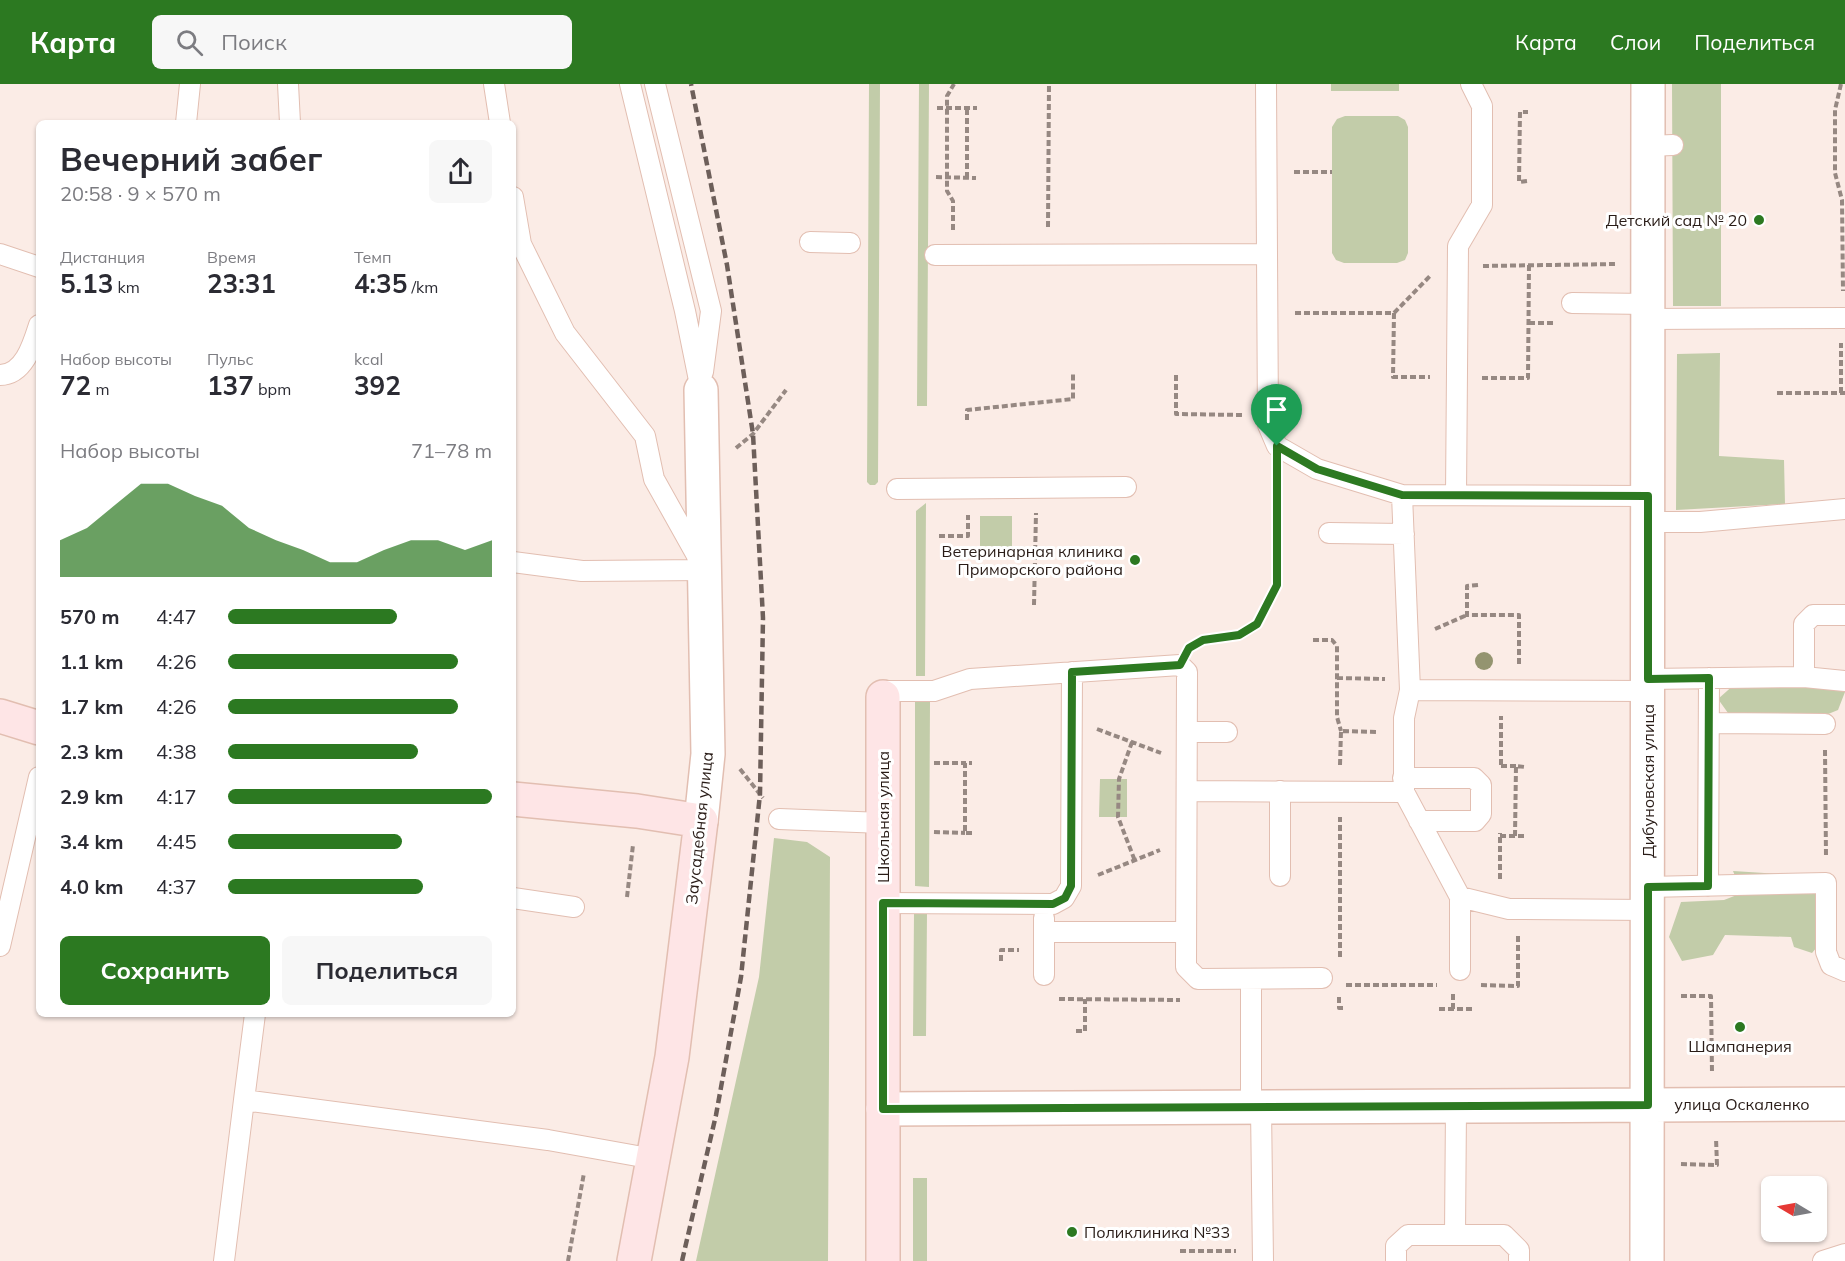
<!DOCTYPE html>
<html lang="ru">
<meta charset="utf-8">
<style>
body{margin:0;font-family:Mulish,sans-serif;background:#f7f7f7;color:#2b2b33;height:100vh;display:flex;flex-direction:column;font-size:22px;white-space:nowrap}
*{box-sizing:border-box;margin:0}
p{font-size:20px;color:#7c7c81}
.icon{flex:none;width:33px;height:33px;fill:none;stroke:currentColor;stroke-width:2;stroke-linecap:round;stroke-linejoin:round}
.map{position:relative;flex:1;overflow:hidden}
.panel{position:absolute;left:36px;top:36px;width:480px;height:897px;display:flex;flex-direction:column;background:#fff;border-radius:9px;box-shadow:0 2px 4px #0004}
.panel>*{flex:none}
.needle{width:39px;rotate:280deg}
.fabs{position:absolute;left:1761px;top:1092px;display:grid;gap:12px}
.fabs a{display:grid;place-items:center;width:66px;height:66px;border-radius:9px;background:#fff;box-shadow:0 2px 4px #0004;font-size:30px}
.pin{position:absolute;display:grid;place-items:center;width:51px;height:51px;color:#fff;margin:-62px -26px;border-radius:50% 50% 50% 0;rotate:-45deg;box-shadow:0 0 6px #0007}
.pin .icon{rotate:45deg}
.round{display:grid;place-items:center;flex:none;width:63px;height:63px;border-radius:9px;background:#f7f7f7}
.overview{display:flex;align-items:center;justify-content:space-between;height:102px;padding:0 24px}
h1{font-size:33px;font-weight:700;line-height:45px}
.figures{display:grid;grid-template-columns:repeat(3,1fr);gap:9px;height:102px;padding:6px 24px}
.figures div{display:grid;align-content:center}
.figures b{font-size:26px;font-weight:700}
.figures small{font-size:16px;font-weight:400}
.figures p{font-size:16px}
.chart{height:168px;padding:12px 24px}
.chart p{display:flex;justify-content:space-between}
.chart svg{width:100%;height:108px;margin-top:6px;fill:#2c7921;opacity:.7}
.action{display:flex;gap:12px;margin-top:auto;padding:12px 24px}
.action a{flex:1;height:69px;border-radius:9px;background:#2c7921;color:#fff;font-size:24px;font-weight:700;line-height:69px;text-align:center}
.action a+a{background:#f7f7f7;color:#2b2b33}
ul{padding:0 24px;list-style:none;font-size:20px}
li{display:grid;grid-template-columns:96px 72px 1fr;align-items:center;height:45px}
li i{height:15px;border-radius:8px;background:#2c7921}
header{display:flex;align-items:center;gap:36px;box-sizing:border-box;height:84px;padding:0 30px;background:#2c7921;color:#fff}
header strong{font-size:28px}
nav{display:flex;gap:33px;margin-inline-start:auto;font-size:21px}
.search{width:420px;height:54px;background:#f7f7f7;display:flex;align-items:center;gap:15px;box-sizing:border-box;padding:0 21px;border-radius:9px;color:#7c7c81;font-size:22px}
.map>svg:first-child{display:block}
.green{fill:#c2cca9}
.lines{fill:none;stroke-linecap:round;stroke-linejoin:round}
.lane-casing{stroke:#e2beb1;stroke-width:22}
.street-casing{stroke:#e2beb1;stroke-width:36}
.secondary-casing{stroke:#e2beb1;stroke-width:36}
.path{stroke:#968882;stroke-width:4;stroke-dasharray:6 3;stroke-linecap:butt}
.lane{stroke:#fff;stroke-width:20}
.street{stroke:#fff;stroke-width:33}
.secondary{stroke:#fee5e6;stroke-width:33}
.rail{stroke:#6d5f5a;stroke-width:4.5;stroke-dasharray:9 4.5;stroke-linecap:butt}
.tree{fill:#949470}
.route-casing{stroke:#fff;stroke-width:12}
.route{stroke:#2c7921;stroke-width:8}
.poi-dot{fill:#2c7921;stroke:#fff;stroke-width:2}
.labels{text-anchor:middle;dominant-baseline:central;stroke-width:6;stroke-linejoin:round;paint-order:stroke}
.poi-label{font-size:16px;fill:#291c17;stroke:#fff;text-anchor:end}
.street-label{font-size:16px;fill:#291c17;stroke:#fff}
</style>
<header>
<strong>Карта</strong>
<div class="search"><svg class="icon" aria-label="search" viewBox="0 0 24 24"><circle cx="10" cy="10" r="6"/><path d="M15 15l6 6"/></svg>Поиск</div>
<nav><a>Карта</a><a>Слои</a><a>Поделиться</a></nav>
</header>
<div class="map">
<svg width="1845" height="1177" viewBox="0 0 1845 1177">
<rect width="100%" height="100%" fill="#fbece6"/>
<path class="green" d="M869,0H880L878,398L875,401H870L867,398Z
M919,0H929L927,322H917Z
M1331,0H1399V7H1331Z
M1672,0H1721V222H1673Z
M1345,32H1398L1405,36L1408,43V169L1405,176L1397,179H1344L1336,176L1332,169V43L1337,35Z
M1720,269L1719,372L1784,376L1785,420L1676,426L1677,270Z
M926,419L925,592H916V427Z
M980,432H1012V463L980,462Z
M1736,599H1818L1845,608L1838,626L1811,637L1733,636L1718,615Z
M915,618H930L929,803L915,802Z
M1100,695H1127V733H1099Z
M774,754L807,758L830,773L828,1177H696L759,893Z
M1733,787L1797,791L1822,817L1832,845L1812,869L1794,863L1791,853L1725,851L1713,871L1682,877L1669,853L1681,818L1724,816L1742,809Z
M914,829H927L926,952H913Z
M913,1094H927V1177H913Z"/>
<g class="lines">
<defs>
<path id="lane" d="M288,0L290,39
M494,0L500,39
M630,0L685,227L701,306
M655,0L711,227L703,288
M1266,0L1268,341L1277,362L1317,385L1402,411L1648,412
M186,39L190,0
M1648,62L1673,61
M513,113L521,160L565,249L645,352L654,395L705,486L582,487L513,478
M810,158L850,159
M0,170L39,183
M935,171L1267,170
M1572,219L1648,220
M1648,235L1845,234
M0,291C24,291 33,260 39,241
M897,405L1126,403
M1402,411L1410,606L1404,634V708L1460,813L1509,825L1648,826
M1456,411L1458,162L1482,121V22L1471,0
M1648,438H1700L1845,425
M1329,449L1404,450
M1804,593V540L1813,531H1845
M1648,595L1804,593L1845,597
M1410,606L1648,607
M886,607H934L970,595L1180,581L1187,588L1186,883L1198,895L1322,894
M1709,639L1825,640
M1187,648H1227
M1403,694H1474L1481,701V730L1475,737H1419
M1187,707L1404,708
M779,735L883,739
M1280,792V707
M1708,802L1709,594
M1648,803L1826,799V868L1831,881L1845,887
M513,814L574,823
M883,819L1053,820L1064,814L1071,802L1072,588
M1044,848H1186
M0,862L39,693
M1460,886V813
M1044,891V834
M1251,895V1024
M244,1016L255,930
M1261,1024L1263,1177
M1455,1151L1456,1023
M224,1177L244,1016L548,1056L654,1075
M1396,1177V1162L1408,1151H1504L1519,1166V1177
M1823,1177L1845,1170"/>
<path id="street" d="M701,737L708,670L701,306
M883,1025L1845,1020
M1647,1177L1648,0"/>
<path id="secondary" d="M0,632L39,644
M513,715L637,727L701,737L672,973L634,1177
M883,1177V613"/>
</defs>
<use href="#lane" class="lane-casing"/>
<use href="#street" class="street-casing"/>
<use href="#secondary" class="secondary-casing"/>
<path class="path" d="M1841,0L1835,26V89L1842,116L1843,207
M937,24H977
M1294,88H1332
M936,93L976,94
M967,94V24
M1527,97L1519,98L1520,28H1528
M1048,143L1049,0
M953,146V117L947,107V12L954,0
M1483,182L1616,180
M1295,229H1394L1393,293H1430
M1394,229L1431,191
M1529,239H1555
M1176,291V330L1243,331
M1482,294H1528L1529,181
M1777,309H1845
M1841,309V259
M967,336V326L1073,315V290
M736,364L753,350L786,306
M939,452H968V431
M1478,501L1467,502V531H1519V580
M1034,521L1036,429
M1435,545L1467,531
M1313,556H1332L1337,562V633L1341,647
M1196,559L1203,556L1239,551L1257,540L1277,501V392
M1337,594L1385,595
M1097,645L1161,669
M1132,658L1119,695L1118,733L1135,777
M1825,666L1826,772
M934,679H965
M1340,681L1341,647L1378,648
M1501,681V632
M1501,682H1516
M740,685L763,714
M934,748L965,749
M972,749H965V679H972
M1500,752H1515
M1524,752H1515L1516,682L1525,683
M1098,791L1160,766
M1500,795V749
M627,813L633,761
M1340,873V733
M1001,877V866H1019
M1346,901H1437
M1481,901L1518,902V850
M1681,912H1711L1712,989
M1339,913V924H1346
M1059,915L1180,916
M1439,925H1474
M1453,925V910
M1076,947H1085V915
M1681,1080L1717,1081L1716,1054
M1180,1167H1236
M568,1177L584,1089"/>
<use href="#lane" class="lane"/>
<use href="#street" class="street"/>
<use href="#secondary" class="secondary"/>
<path class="rail" d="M682,1177L716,1031L741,893L760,710L763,534L753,350L727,181L691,0"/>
</g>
<circle class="tree" cx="1484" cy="577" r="9"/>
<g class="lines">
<defs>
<path id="route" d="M1277,362L1317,385L1402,411L1648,412V595L1709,594L1708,802L1648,803V1021L883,1025V819L1053,820L1065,814L1071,802L1072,588L1180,581L1189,564L1203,556L1239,551L1257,540L1277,501Z"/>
</defs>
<use href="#route" class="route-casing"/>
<use href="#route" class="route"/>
</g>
<g class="poi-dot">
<circle cx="1759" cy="136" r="6"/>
<circle cx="1135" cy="476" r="6"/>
<circle cx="1740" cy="943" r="6"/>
<circle cx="1072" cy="1148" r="6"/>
</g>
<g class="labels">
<g class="poi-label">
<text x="1747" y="136">Детский сад № 20</text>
<text x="1123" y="467">Ветеринарная клиника<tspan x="1123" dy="18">Приморского района</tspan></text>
<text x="1740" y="962" text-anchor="middle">Шампанерия</text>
<text x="1084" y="1148" text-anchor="start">Поликлиника №33</text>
</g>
<g class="street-label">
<text transform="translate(1648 697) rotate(-90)">Дибуновская улица</text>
<text transform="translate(883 733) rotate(-90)">Школьная улица</text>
<text transform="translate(699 744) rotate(-84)">Заусадебная улица</text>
<text x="1742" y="1020">улица Оскаленко</text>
</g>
</g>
</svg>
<div class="fabs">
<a><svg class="needle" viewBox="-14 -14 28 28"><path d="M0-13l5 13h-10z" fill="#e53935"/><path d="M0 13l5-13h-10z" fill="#7c7c81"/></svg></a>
</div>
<div class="pin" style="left:1277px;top:362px;background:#1e9e55"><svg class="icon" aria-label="arrive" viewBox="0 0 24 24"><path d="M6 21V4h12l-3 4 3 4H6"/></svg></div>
<section class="panel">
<div class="overview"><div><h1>Вечерний забег</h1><p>20:58 · 9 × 570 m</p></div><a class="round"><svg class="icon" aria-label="share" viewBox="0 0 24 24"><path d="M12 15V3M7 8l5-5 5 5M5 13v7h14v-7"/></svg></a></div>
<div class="figures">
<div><p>Дистанция</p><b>5.13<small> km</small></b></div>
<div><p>Время</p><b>23:31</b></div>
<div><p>Темп</p><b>4:35<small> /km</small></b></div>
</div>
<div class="figures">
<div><p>Набор высоты</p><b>72<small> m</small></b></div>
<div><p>Пульс</p><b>137<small> bpm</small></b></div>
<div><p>kcal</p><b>392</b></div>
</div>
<div class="chart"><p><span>Набор высоты</span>71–78 m</p>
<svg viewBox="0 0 160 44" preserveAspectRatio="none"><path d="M0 44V29L10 24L20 15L30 6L40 6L50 11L60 15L70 24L80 29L90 33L100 38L110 38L120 33L130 29L140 29L150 33L160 29V44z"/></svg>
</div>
<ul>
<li><b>570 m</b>4:47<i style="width:64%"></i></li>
<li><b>1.1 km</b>4:26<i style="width:87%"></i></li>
<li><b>1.7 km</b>4:26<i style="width:87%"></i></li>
<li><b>2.3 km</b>4:38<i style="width:72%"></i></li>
<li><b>2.9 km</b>4:17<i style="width:100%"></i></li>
<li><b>3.4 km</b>4:45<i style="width:66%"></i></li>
<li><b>4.0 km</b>4:37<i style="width:74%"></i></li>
</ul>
<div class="action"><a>Сохранить</a><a>Поделиться</a></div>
</section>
</div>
